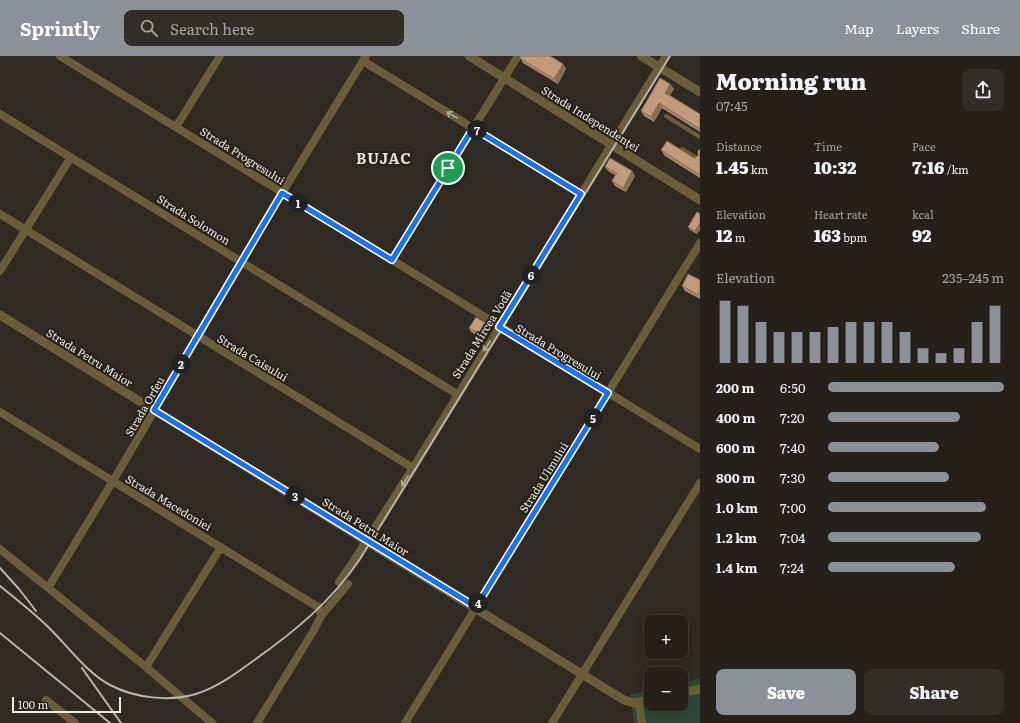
<!DOCTYPE html>
<meta charset="utf-8">
<style>
body{margin:0;font-family:Literata,serif;background:#312d27;color:#f1f3f6;height:100vh;display:flex;flex-direction:column;font-size:15px;white-space:nowrap}
*{box-sizing:border-box;margin:0}
p{font-size:13px;color:#a3a3a2}
.icon{flex:none;width:22px;height:22px;fill:none;stroke:currentColor;stroke-width:2;stroke-linecap:round;stroke-linejoin:round}
.map{position:relative;flex:1;overflow:hidden}
.panel{display:flex;flex-direction:column;background:#25201a;width:320px}
.panel>*{flex:none}
.fabs{position:absolute;left:644px;top:559px;display:grid;gap:8px}
.fabs a{display:grid;place-items:center;width:44px;height:44px;border-radius:8px;background:#25201a;box-shadow:0 2px 10px #0003,0 0 0 1px #423e39;font-size:20px}
.scale{position:absolute;left:12px;bottom:10px;width:109px;box-sizing:border-box;padding-left:4px;border:2px solid #eee9e5;border-top:0;font-size:11px;line-height:14px;white-space:nowrap;color:#eee9e5;-webkit-text-stroke:3px #27201a;paint-order:stroke}
.pin{position:absolute;display:grid;place-items:center;width:34px;height:34px;color:#fff;margin:-17px;border:2px solid #fff;border-radius:50%;box-shadow:0 1px 4px #0007}
.km{position:absolute;width:20px;height:20px;margin:-10px;border-radius:50%;background:#222;color:#fff;font-size:11px;line-height:20px;text-align:center}
.round{display:grid;place-items:center;flex:none;width:42px;height:42px;border-radius:8px;background:#312d27}
.headline{display:flex;align-items:center;justify-content:space-between;height:68px;padding:0 16px}
h1{font-size:22px;font-weight:800;line-height:30px}
.figures{display:grid;grid-template-columns:repeat(3,1fr);gap:6px;height:68px;padding:4px 16px}
.figures div{display:grid;align-content:center}
.figures b{font-size:17px;font-weight:800}
.figures small{font-size:11px;font-weight:400}
.figures p{font-size:11px}
.chart{height:112px;padding:8px 16px}
.chart p{display:flex;justify-content:space-between}
.chart svg{width:100%;height:72px;margin-top:4px;stroke:#8c9099;stroke-width:6}
.primary-button{display:flex;gap:8px;margin-top:auto;padding:8px 16px}
.primary-button a{flex:1;height:46px;border-radius:8px;background:#8c9099;color:#fff;font-size:16px;font-weight:800;line-height:46px;text-align:center}
.primary-button a+a{background:#312d27;color:#f1f3f6}
ul{padding:0 16px;list-style:none;font-size:13px}
li{display:grid;grid-template-columns:64px 48px 1fr;align-items:center;height:30px}
li i{height:10px;border-radius:5px;background:#8c9099}
header{display:flex;align-items:center;gap:24px;box-sizing:border-box;height:56px;padding:0 20px;background:#8c9099;color:#fff}
header strong{font-size:19px}
nav{display:flex;gap:22px;margin-inline-start:auto;font-size:14px}
.search{width:280px;height:36px;background:#312d27;display:flex;align-items:center;gap:10px;box-sizing:border-box;padding:0 14px;border-radius:8px;color:#a3a3a2;font-size:15px}
main{display:flex;flex:1;min-height:0}
.map>svg:first-child{display:block}
.green{fill:#2c4737}
.lines{fill:none;stroke-linecap:round;stroke-linejoin:round}
.service{stroke:#6c5d39;stroke-width:4}
.minor{stroke:#6c5d39;stroke-width:8}
.tertiary{stroke:#6c5d39;stroke-width:9}
.rail{stroke:#bab4b0;stroke-width:2}
.wall{fill:#a6856a}
.shaded-wall{fill:#876c56}
.building{fill:#c19b7b;stroke:#876c56}
.oneway{stroke:#b4aa98}
.route-casing{stroke:#fff;stroke-width:8}
.route{stroke:#1a73e8;stroke-width:5}
.labels{text-anchor:middle;dominant-baseline:central;stroke-width:4;stroke-linejoin:round;paint-order:stroke}
.street-label{font-size:11px;fill:#eee9e5;stroke:#27201a}
.district-label{font-size:15px;font-weight:bold;letter-spacing:1px;fill:#e8ded6;stroke:#27201a}
</style>
<header>
<strong>Sprintly</strong>
<div class="search"><svg class="icon" aria-label="search" viewBox="0 0 24 24"><circle cx="10" cy="10" r="6"/><path d="M15 15l6 6"/></svg>Search here</div>
<nav><a>Map</a><a>Layers</a><a>Share</a></nav>
</header>
<main>
<div class="map">
<svg width="700" height="667" viewBox="0 0 700 667">
<rect width="100%" height="100%" fill="#312a23"/>
<path class="green" d="M700,622V667H634L630,638L651,634V648H681V627Z"/>
<g class="lines">
<path class="service" d="M666,60L700,81
M682,93L700,104"/>
<path class="minor" d="M60,0L700,393
M363,5L581,138
M0,58L457,338
M176,71L220,0
M0,158L413,412
M392,204L518,0
M0,215L71,101
M0,356L318,551L320,554L321,560
M0,493L146,611L212,667
M339,526L353,506L413,412L666,0
M48,532L113,425L282,137L366,0
M146,611L221,491
M46,644L75,667
M639,647L642,667
M257,667L314,574L321,560L348,528
M405,667L700,187
M552,667L700,427"/>
<path class="tertiary" d="M469,0L700,144
M641,0L700,36
M0,259L624,644L634,647L651,644
M681,637L700,633"/>
<path class="rail" d="M0,512L19,533L36,555
M0,530C15,542 30,554 44,567C66,587 84,615 110,629C135,642 169,646 196,638C218,631 235,618 253,605C294,576 332,545 360,503L670,0
M0,577L110,667
M82,612L121,667"/>
</g>
<path class="wall" d="M520,2L563,8L566,13L558,28L523,7Z
M670,28L674,33L670,39L700,58V76L662,52L654,66L644,60L641,55Z
M700,93V122L665,100L661,94L694,102L698,100Z
M605,111L632,115L635,120L626,136L615,130L612,125L615,119L608,115Z
M700,158V174L697,178L690,174L688,171Z
M700,224V243L685,235L682,230Z
M490,271L483,282L471,276L469,272Z"/>
<path class="shaded-wall" d="M563,8L566,13L558,28L554,23Z
M670,28L674,33L668,42L665,37Z
M659,47L662,52L654,66L651,61Z
M632,115L635,120L626,136L623,132Z
M700,167V174L697,178L695,175Z
M487,268L490,271L483,282L481,279Z"/>
<path class="building" d="M521,0H550L563,8L554,23L520,2Z
M660,22L670,28L665,37L700,58V73L659,47L651,61L641,55Z
M667,85L694,102L698,100V95L700,93V119L661,94Z
M610,102L632,115L623,132L612,125L617,117L605,111Z
M697,156L700,158V167L695,175L688,171Z
M688,218L700,224V235L698,239L682,230Z
M476,261L487,268L481,279L469,272Z"/>
<defs><path id="oneway-shaft" d="M-6 0H5M1.5-3L5.5 0L1.5 3" fill="none" stroke-width="1.6" stroke-linecap="round" stroke-linejoin="round"/></defs>
<g class="oneway">
<use href="#oneway-shaft" transform="translate(452 59) rotate(-149)"/>
<use href="#oneway-shaft" transform="translate(487 290) rotate(122)"/>
<use href="#oneway-shaft" transform="translate(405 425) rotate(122)"/>
</g>
<g class="lines">
<defs>
<path id="route" d="M473,72L581,138L499,271L608,337L476,551L154,354L282,137L392,204Z"/>
</defs>
<use href="#route" class="route-casing"/>
<use href="#route" class="route"/>
</g>
<g class="labels">
<g class="street-label">
<text transform="translate(591 62) rotate(32)">Strada Independenței</text>
<text transform="translate(243 99) rotate(32)">Strada Progresului</text>
<text transform="translate(194 163) rotate(32)">Strada Solomon</text>
<text transform="translate(481 278) rotate(-58)">Strada Mircea Vodă</text>
<text transform="translate(559 295) rotate(31)">Strada Progresului</text>
<text transform="translate(90 301) rotate(32)">Strada Petru Maior</text>
<text transform="translate(253 301) rotate(31)">Strada Caisului</text>
<text transform="translate(144 350) rotate(-60)">Strada Orfeu</text>
<text transform="translate(543 421) rotate(-58)">Strada Ulmului</text>
<text transform="translate(169 446) rotate(31)">Strada Macedoniei</text>
<text transform="translate(366 470) rotate(32)">Strada Petru Maior</text>
</g>
<g class="district-label">
<text x="384" y="101">BUJAC</text>
</g>
</g>
</svg>
<div class="fabs">
<a>+</a>
<a>−</a>
</div>
<div class="scale">100 m</div>
<div class="pin" style="left:448px;top:112px;background:#1e9e55"><svg class="icon" aria-label="arrive" viewBox="0 0 24 24"><path d="M6 21V4h12l-3 4 3 4H6"/></svg></div>
<b class="km" style="left:298px;top:147px">1</b>
<b class="km" style="left:181px;top:308px">2</b>
<b class="km" style="left:295px;top:440px">3</b>
<b class="km" style="left:478px;top:547px">4</b>
<b class="km" style="left:593px;top:362px">5</b>
<b class="km" style="left:531px;top:219px">6</b>
<b class="km" style="left:477px;top:74px">7</b>
</div>
<section class="panel">
<div class="headline"><div><h1>Morning run</h1><p>07:45</p></div><a class="round"><svg class="icon" aria-label="share" viewBox="0 0 24 24"><path d="M12 15V3M7 8l5-5 5 5M5 13v7h14v-7"/></svg></a></div>
<div class="figures">
<div><p>Distance</p><b>1.45<small> km</small></b></div>
<div><p>Time</p><b>10:32</b></div>
<div><p>Pace</p><b>7:16<small> /km</small></b></div>
</div>
<div class="figures">
<div><p>Elevation</p><b>12<small> m</small></b></div>
<div><p>Heart rate</p><b>163<small> bpm</small></b></div>
<div><p>kcal</p><b>92</b></div>
</div>
<div class="chart"><p><span>Elevation</span>235–245 m</p>
<svg viewBox="0 0 160 44" preserveAspectRatio="none"><path d="M5 44V6M15 44V9M25 44V19M35 44V25M45 44V25M55 44V25M65 44V22M75 44V19M85 44V19M95 44V19M105 44V25M115 44V35M125 44V38M135 44V35M145 44V19M155 44V9"/></svg>
</div>
<ul>
<li><b>200 m</b>6:50<i style="width:100%"></i></li>
<li><b>400 m</b>7:20<i style="width:75%"></i></li>
<li><b>600 m</b>7:40<i style="width:63%"></i></li>
<li><b>800 m</b>7:30<i style="width:69%"></i></li>
<li><b>1.0 km</b>7:00<i style="width:90%"></i></li>
<li><b>1.2 km</b>7:04<i style="width:87%"></i></li>
<li><b>1.4 km</b>7:24<i style="width:72%"></i></li>
</ul>
<div class="primary-button"><a>Save</a><a>Share</a></div>
</section>
</main>
